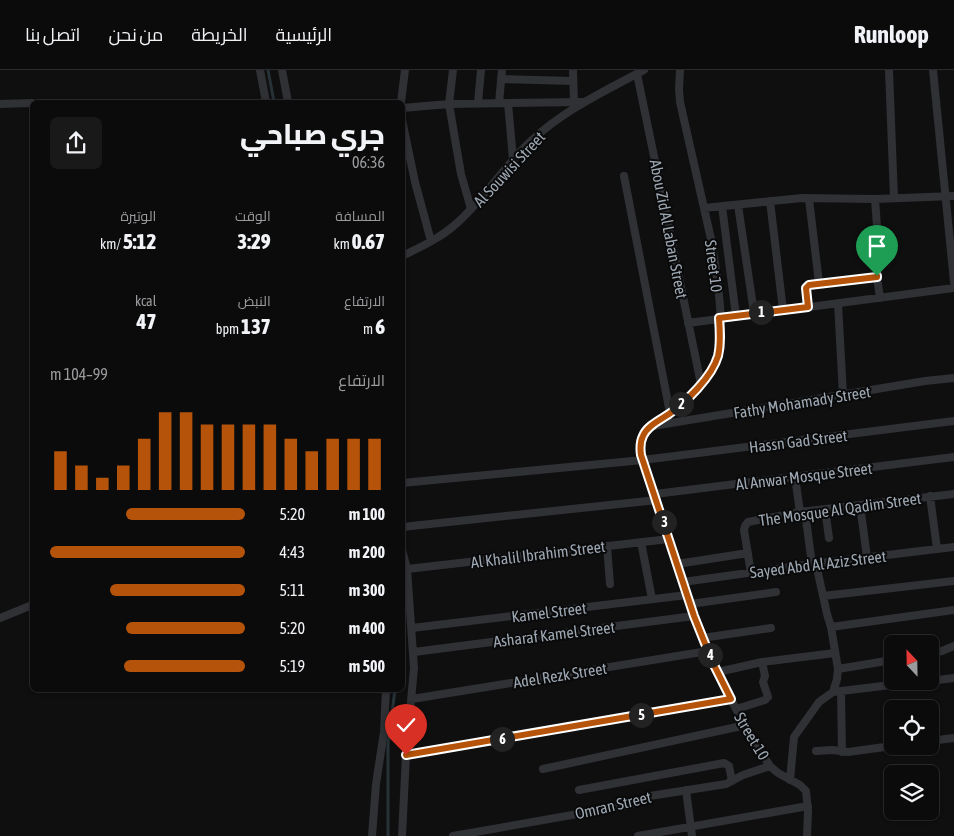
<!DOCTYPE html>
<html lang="ar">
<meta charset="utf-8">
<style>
body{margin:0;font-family:"Asap Condensed",Cairo,sans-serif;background:#19191a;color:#f1f3f6;direction:rtl;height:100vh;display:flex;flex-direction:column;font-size:19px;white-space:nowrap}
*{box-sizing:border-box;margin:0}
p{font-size:16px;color:#9a9b9d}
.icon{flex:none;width:28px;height:28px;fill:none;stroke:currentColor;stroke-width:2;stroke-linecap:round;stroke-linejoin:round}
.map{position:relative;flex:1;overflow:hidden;direction:ltr}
.drawer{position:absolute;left:30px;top:30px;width:375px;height:592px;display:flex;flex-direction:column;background:#0b0b0c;border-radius:8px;box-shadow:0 1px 4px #0004,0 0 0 1px #2b2b2d;direction:rtl}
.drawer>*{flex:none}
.needle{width:32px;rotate:338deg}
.buttons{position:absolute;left:884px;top:565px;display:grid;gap:10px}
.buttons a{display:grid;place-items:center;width:55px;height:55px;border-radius:8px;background:#0b0b0c;box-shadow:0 1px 4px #0004,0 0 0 1px #2b2b2d;font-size:25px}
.pin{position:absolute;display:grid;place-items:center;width:42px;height:42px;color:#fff;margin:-51px -21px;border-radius:50% 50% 50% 0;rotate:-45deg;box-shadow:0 0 5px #0007}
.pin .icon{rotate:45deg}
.km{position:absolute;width:25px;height:25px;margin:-12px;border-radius:50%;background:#222;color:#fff;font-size:14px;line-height:25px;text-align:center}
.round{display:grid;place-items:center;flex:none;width:52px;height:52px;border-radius:8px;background:#19191a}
.headline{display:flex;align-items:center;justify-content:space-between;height:85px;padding:0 20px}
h1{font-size:28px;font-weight:800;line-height:38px}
.figures{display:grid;grid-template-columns:repeat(3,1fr);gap:8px;height:85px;padding:5px 20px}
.figures div{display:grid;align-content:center}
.figures b{font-size:21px;font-weight:800}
.figures small{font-size:14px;font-weight:400}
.figures p{font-size:14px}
.chart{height:140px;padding:10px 20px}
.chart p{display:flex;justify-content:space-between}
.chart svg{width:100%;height:90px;margin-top:5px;stroke:#b45309;stroke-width:6}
ul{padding:0 20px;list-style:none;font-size:16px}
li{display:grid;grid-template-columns:80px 60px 1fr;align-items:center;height:38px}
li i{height:12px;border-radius:6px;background:#b45309}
header{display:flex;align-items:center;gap:30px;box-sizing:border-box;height:70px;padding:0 25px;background:#0b0b0c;border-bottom:1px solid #2b2b2d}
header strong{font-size:24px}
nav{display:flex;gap:28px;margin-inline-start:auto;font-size:18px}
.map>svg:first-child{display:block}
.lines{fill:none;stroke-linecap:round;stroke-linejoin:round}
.stream{stroke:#273237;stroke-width:3}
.minor{stroke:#2f3135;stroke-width:8}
.route-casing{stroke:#fff;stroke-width:10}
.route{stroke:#b45309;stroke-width:6}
.labels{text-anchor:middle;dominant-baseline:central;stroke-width:4;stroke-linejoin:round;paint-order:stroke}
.street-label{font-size:16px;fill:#9ea8b3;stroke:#0a0a0b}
</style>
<header>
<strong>Runloop</strong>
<nav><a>الرئيسية</a><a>الخريطة</a><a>من نحن</a><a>اتصل بنا</a></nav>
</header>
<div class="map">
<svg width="954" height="766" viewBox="0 0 954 766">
<rect width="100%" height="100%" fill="#0f0f10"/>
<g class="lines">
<path class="stream" d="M268,0L274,32
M388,766V674L395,620"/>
<path class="minor" d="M260,0L266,32
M282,0L288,32
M453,0L449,34L461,104L471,139
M573,0L574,32
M680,0L679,19L680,32L711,169C716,197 726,262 718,287C711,308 686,332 669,344C660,350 647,356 643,366C640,372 640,378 641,385C662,445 678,509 703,568C721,612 743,656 770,696L778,703L800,715L806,721L808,741L807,766
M889,0L894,128
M933,0L954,212
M637,4L701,314
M501,9L573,11
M401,32L405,0
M478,33L481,0
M499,33L502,0
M508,33L513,89
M0,34L32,33
M402,38L449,34L583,32
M402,50L415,112L431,171
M624,106L670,343
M809,129L819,213
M875,129L879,184L877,207L880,228
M770,131L783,240
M738,135L754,243
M722,136L736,246
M704,138L802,128L875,129L954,126
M402,186C421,177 442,167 457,153C485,128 504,96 531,71C564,40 605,21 644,0
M838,233L843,325
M808,237L806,218L809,215L877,207
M688,253L954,218
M653,356L925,311L954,308
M795,407L800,442
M402,413L643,390L954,351
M655,424L954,387
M930,426L937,479
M860,435L867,487
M825,439L829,468
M805,442L812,494
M402,457L657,430
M641,472L652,529
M607,476L610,514
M677,494L748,483
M407,499L669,469
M751,503L744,460L745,456L748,452L800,442L954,424
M683,512L812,494L954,477
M823,526L954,511
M690,534L776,522
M0,548L32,535
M831,557L954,540
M412,558L687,525
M702,568L771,558
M414,582L694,546
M930,583L942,581L954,576
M838,599L892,590
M718,602L762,592L835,583
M930,611L954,608
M841,621L842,682
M833,622L924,611
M412,629L708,581
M736,639L765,630L768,627L763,612L765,606L762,592
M930,671L954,668
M816,681L833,680L848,682L892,676
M406,685L731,629
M543,699L746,655
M790,710L794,667L819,632L833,622L837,609L838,599L831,557L827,544L816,494
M579,720L724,693L729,696L732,711
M686,720L692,766
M372,766L376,714L384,662L386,620
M402,766L406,685L414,598L407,499L402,480
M453,766L629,735L650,726L726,714L743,705L770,696
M638,766L808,736"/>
</g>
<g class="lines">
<defs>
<path id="route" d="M406,685L731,629L712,591L694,546L641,385C640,378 640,372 643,366C647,356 660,350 669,344C686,332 712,307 718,286C721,274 720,261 719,248L808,237L806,218L809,215L877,207V206"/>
</defs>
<use href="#route" class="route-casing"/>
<use href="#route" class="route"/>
</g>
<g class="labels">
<g class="street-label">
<text transform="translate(509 99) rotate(-47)">Al Souwisi Street</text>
<text transform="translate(669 159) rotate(79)">Abou Zid Al Laban Street</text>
<text transform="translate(714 196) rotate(83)">Street 10</text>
<text transform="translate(802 332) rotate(-9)">Fathy Mohamady Street</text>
<text transform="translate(798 371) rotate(-7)">Hassn Gad Street</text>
<text transform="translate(804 406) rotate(-7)">Al Anwar Mosque Street</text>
<text transform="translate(840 439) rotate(-8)">The Mosque Al Qadim Street</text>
<text transform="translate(538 484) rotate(-7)">Al Khalil Ibrahim Street</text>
<text transform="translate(818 494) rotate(-7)">Sayed Abd Al Aziz Street</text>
<text transform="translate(549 542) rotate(-7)">Kamel Street</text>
<text transform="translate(554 564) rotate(-7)">Asharaf Kamel Street</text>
<text transform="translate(560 605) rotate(-9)">Adel Rezk Street</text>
<text transform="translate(752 666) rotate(59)">Street 10</text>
<text transform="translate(613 735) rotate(-13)">Omran Street</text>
</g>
</g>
</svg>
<div class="buttons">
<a><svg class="needle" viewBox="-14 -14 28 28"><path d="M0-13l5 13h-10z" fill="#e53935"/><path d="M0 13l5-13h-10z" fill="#9a9b9d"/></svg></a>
<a><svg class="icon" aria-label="locate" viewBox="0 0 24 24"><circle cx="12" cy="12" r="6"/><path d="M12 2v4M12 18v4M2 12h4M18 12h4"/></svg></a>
<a><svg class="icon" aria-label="layers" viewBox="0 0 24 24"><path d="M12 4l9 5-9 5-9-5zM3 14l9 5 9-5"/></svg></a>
</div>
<div class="pin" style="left:877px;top:206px;background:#1e9e55"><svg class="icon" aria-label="arrive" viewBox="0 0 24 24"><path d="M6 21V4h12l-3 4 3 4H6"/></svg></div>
<div class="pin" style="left:406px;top:685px;background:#d93025"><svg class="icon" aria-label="check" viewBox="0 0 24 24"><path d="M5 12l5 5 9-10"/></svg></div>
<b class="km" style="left:761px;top:242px">1</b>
<b class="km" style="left:681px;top:334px">2</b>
<b class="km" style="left:664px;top:452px">3</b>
<b class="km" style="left:710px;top:585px">4</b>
<b class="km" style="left:641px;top:645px">5</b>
<b class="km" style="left:502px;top:669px">6</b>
<section class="drawer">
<div class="headline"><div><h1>جري صباحي</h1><p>06:36</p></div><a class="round"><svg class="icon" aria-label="share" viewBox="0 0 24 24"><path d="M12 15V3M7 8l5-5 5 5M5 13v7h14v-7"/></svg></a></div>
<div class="figures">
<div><p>المسافة</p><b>0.67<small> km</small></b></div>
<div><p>الوقت</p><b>3:29</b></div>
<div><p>الوتيرة</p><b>5:12<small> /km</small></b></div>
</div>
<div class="figures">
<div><p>الارتفاع</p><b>6<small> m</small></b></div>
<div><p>النبض</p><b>137<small> bpm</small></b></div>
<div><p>kcal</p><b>47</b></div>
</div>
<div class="chart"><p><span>الارتفاع</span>99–104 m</p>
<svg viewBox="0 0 160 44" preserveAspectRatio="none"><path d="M5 44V25M15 44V32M25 44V38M35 44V32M45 44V19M55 44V6M65 44V6M75 44V12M85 44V12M95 44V12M105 44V12M115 44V19M125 44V25M135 44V19M145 44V19M155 44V19"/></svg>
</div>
<ul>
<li><b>100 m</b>5:20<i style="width:61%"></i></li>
<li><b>200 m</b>4:43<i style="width:100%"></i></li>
<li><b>300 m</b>5:11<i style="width:69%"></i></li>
<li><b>400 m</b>5:20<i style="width:61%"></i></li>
<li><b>500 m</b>5:19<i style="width:62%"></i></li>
</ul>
</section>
</div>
